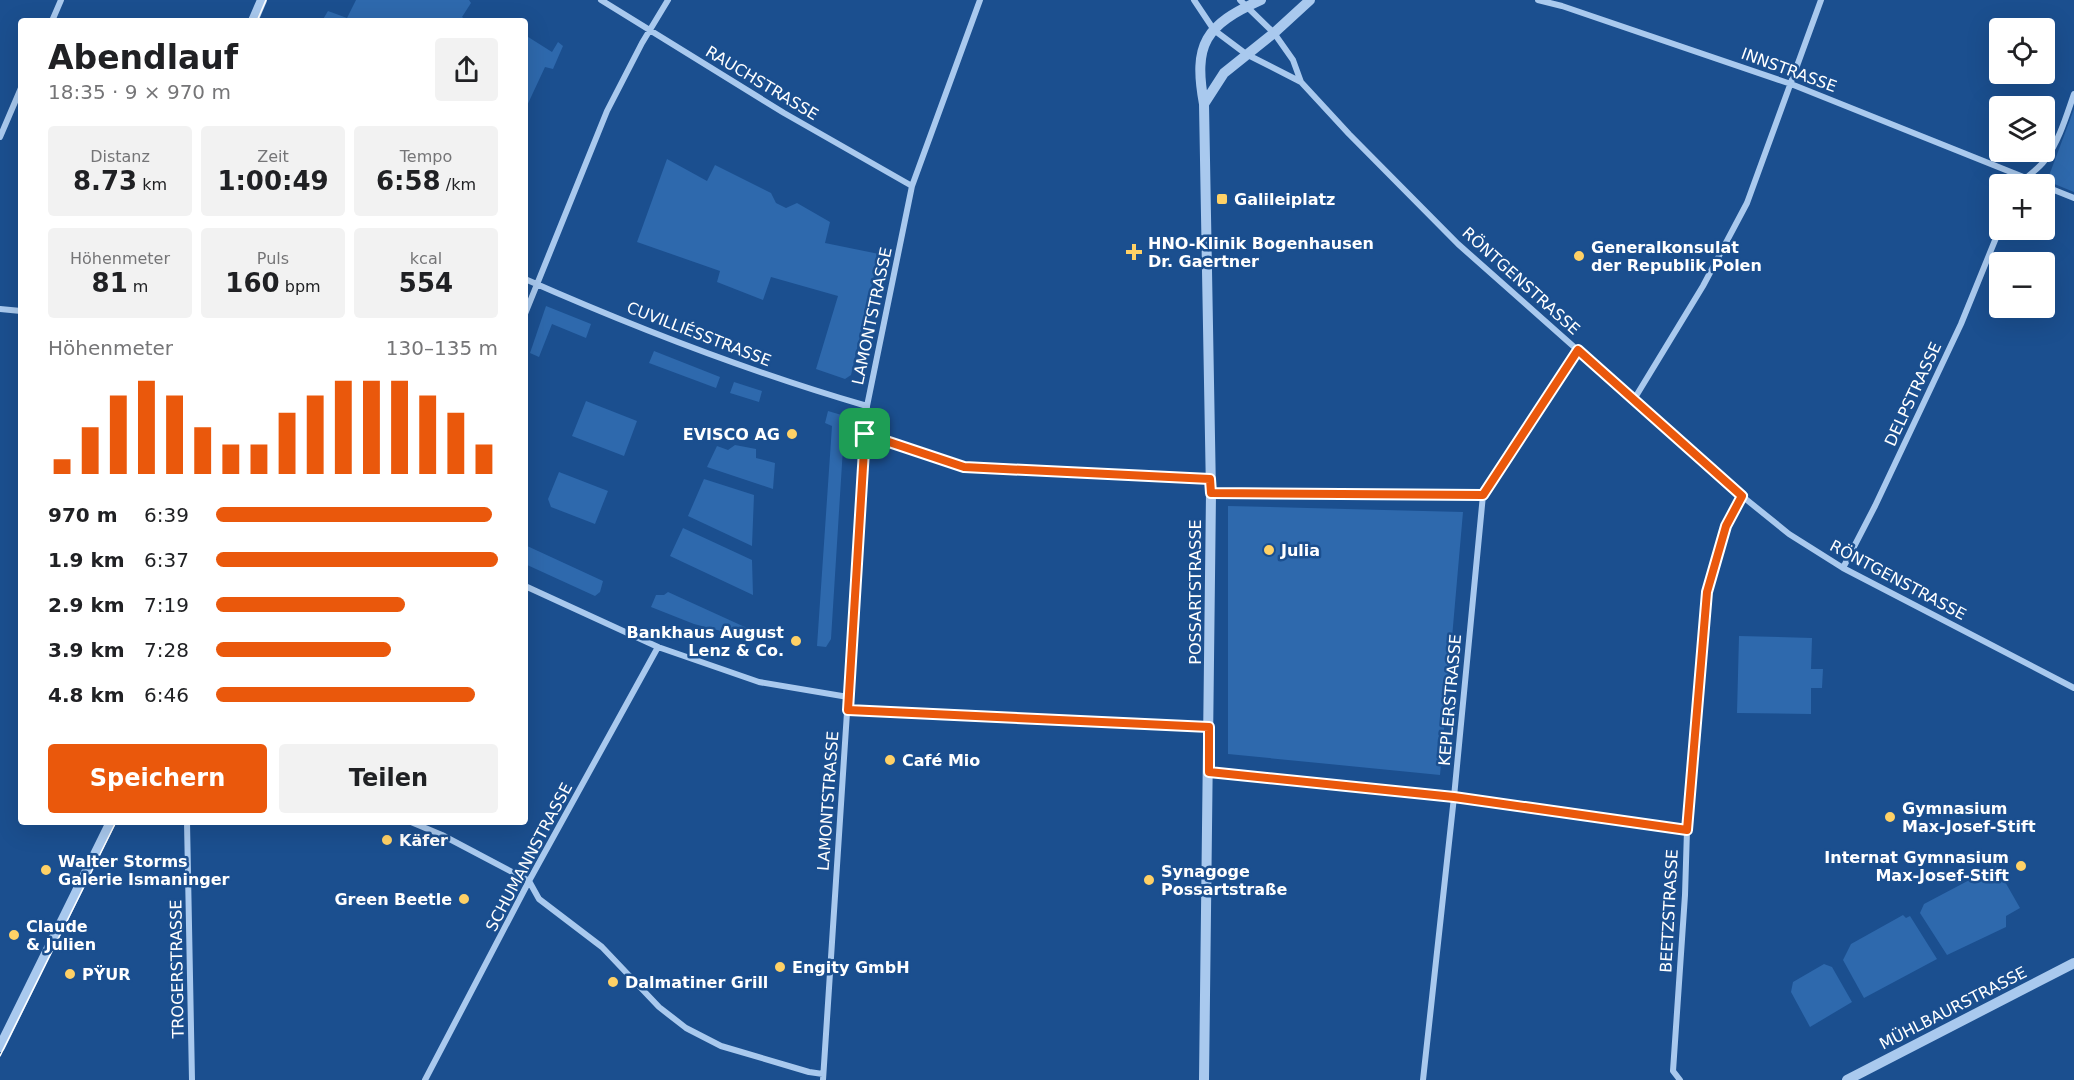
<!DOCTYPE html>
<html lang="de">
<meta charset="utf-8">
<style>
body{margin:0;font-family:"DejaVu Sans",sans-serif;background:#f2f2f2;color:#202124;height:100vh;display:flex;flex-direction:column;font-size:22px;white-space:nowrap}
*{box-sizing:border-box;margin:0}
p{font-size:20px;color:#757577}
.icon{flex:none;width:33px;height:33px;fill:none;stroke:currentColor;stroke-width:2;stroke-linecap:round;stroke-linejoin:round}
.map{position:relative;flex:1;overflow:hidden}
.panel{position:absolute;left:18px;top:18px;width:510px;height:807px;display:flex;flex-direction:column;background:#fff;border-radius:6px;box-shadow:0 6px 24px #0002}
.panel>*{flex:none}
.tools{position:absolute;left:1989px;top:18px;display:grid;gap:12px}
.tools a{display:grid;place-items:center;width:66px;height:66px;border-radius:6px;background:#fff;box-shadow:0 6px 24px #0002;font-size:30px}
.pin{position:absolute;display:grid;place-items:center;width:51px;height:51px;color:#fff;margin:-26px;border-radius:12px;box-shadow:0 3px 9px #0006}
.round{display:grid;place-items:center;flex:none;width:63px;height:63px;border-radius:6px;background:#f2f2f2}
.overview{display:flex;align-items:center;justify-content:space-between;height:102px;padding:0 30px}
h1{font-size:33px;font-weight:700;line-height:45px}
.figures{display:grid;grid-template-columns:repeat(3,1fr);gap:9px;height:102px;padding:6px 30px}
.figures div{display:grid;align-content:center;border-radius:6px;background:#f2f2f2;text-align:center}
.figures b{font-size:26px;font-weight:700}
.figures small{font-size:16px;font-weight:400}
.figures p{font-size:16px}
.chart{height:168px;padding:12px 30px}
.chart p{display:flex;justify-content:space-between}
.chart svg{width:100%;height:108px;margin-top:6px;stroke:#ea580c;stroke-width:6}
.button{display:flex;gap:12px;margin-top:auto;padding:12px 30px}
.button a{flex:1;height:69px;border-radius:6px;background:#ea580c;color:#fff;font-size:24px;font-weight:700;line-height:69px;text-align:center}
.button a+a{background:#f2f2f2;color:#202124}
ul{padding:0 30px;list-style:none;font-size:20px}
li{display:grid;grid-template-columns:96px 72px 1fr;align-items:center;height:45px}
li i{height:15px;border-radius:8px;background:#ea580c}
.map>svg:first-child{display:block}
.green{fill:#2e69ad}
.lines{fill:none;stroke-linecap:round;stroke-linejoin:round}
.minor{stroke:#a9c9ee;stroke-width:6}
.tertiary{stroke:#a9c9ee;stroke-width:10}
.tram{stroke:#fff;stroke-width:1.5}
.route-casing{stroke:#fff;stroke-width:12}
.route{stroke:#ea580c;stroke-width:8}
.poi-dot{fill:#ffd166;stroke:#1b4f8f;stroke-width:2}
.labels{text-anchor:middle;dominant-baseline:central;stroke-width:5;stroke-linejoin:round;paint-order:stroke}
.street-label{font-size:16px;fill:#fff;stroke:#1b4f8f}
.poi-label{font-size:16px;font-weight:bold;fill:#fff;stroke:#1b4f8f;text-anchor:start}
</style>
<div class="map">
<svg width="2074" height="1080" viewBox="0 0 2074 1080">
<rect width="100%" height="100%" fill="#1b4f8f"/>
<path class="green" d="M356,0H469L471,3L462,17L468,21H322L328,11L347,18Z
M525,35L552,52L558,42L563,46L553,69L545,67L525,110Z
M2074,109V192L2047,181Z
M667,159L707,181L715,165L771,193L776,203L786,208L797,203L830,222L825,243L879,254L851,375L845,379L816,369L838,296L771,277L763,300L717,282L720,271L637,242Z
M546,306L591,324L586,338L552,324L539,357L530,353Z
M654,351L720,377L716,388L649,363Z
M734,382L762,391L759,402L730,393Z
M586,401L637,421L624,456L572,436Z
M828,411L845,416L831,639L826,647L817,646L832,426L825,423Z
M735,445L756,449V458L775,463L773,489L707,467L717,446L728,450Z
M559,472L608,491L595,524L551,507L548,499Z
M704,479L754,495L752,546L688,516Z
M1228,506L1463,512L1440,775L1228,754Z
M683,528L752,560L753,595L670,556Z
M525,545L603,581L600,592L595,596L525,564Z
M668,592L747,628L744,637L694,624L651,607L656,595H664Z
M1739,636L1812,638L1811,669H1823L1822,688H1811V714L1737,713Z
M1996,866L2020,908L2006,916V927L1947,955L1920,913L1924,904Z
M1903,915L1906,918L1910,916L1937,959L1864,998L1843,960L1851,944Z
M1824,964L1832,967L1852,1002L1810,1027L1791,992L1793,982Z"/>
<g class="lines">
<path class="minor" d="M601,0L784,113L912,186
M1194,0L1214,30L1246,54L1301,82L1349,134L1458,244L1742,496L1789,534L1843,568L2074,688
M1240,0L1274,33L1293,60L1301,82
M1538,0L1562,6L1791,84L2041,184
M52,21L61,0
M0,137L21,88
M2021,184C2027,175 2038,170 2045,160C2059,141 2066,117 2074,94
M2044,186L2074,198
M525,279C636,328 750,372 867,406
M0,309L21,311
M525,314L607,111L642,43L668,0
M1633,401L1703,286L1747,203L1821,0
M865,434L964,467L1210,479
M1211,493L1483,495
M1843,568L1875,506L1961,324L2000,228
M525,586L658,647L759,682L848,697
M848,710L1209,727
M1209,772L1454,797L1687,830
M187,822L192,1080
M411,822L442,835L529,881L539,899L602,947L659,1007L686,1028L721,1046L809,1072L823,1074
M425,1080L529,881L658,647
M823,1080L867,406L912,186L980,0
M1423,1080L1454,797L1483,495L1578,350
M1680,1080L1673,1071L1685,895L1687,830L1703,625C1707,592 1713,556 1726,525C1731,515 1737,506 1742,496"/>
<path class="tertiary" d="M253,21L262,0
M1204,104L1224,73L1274,33L1310,0
M0,1047L111,822
M1204,1080L1211,493L1204,104C1193,44 1205,25 1261,0
M1847,1080L2074,963"/>
<path class="tram" d="M257,21L266,0
M0,1056L116,822"/>
</g>
<g class="lines">
<defs>
<path id="route" d="M1578,350L1742,496L1726,526L1707,592L1687,830L1454,797L1209,772V727L848,710L865,434L964,467L1210,479L1211,493L1483,495Z"/>
</defs>
<use href="#route" class="route-casing"/>
<use href="#route" class="route"/>
</g>
<g class="poi-dot">
<rect x="1216" y="193" width="12" height="12" rx="3"/>
<path d="M1131 243h6v6h6v6h-6v6h-6v-6h-6v-6h6z"/>
<circle cx="1579" cy="256" r="6"/>
<circle cx="792" cy="434" r="6"/>
<circle cx="1269" cy="550" r="6"/>
<circle cx="796" cy="641" r="6"/>
<circle cx="890" cy="760" r="6"/>
<circle cx="1890" cy="817" r="6"/>
<circle cx="387" cy="840" r="6"/>
<circle cx="2021" cy="866" r="6"/>
<circle cx="46" cy="870" r="6"/>
<circle cx="1149" cy="880" r="6"/>
<circle cx="464" cy="899" r="6"/>
<circle cx="14" cy="935" r="6"/>
<circle cx="780" cy="967" r="6"/>
<circle cx="70" cy="974" r="6"/>
<circle cx="613" cy="982" r="6"/>
</g>
<g class="labels">
<g class="street-label">
<text transform="translate(1789 70) rotate(20)">INNSTRASSE</text>
<text transform="translate(762 83) rotate(31)">RAUCHSTRASSE</text>
<text transform="translate(1521 281) rotate(42)">RÖNTGENSTRASSE</text>
<text transform="translate(872 316) rotate(-78)">LAMONTSTRASSE</text>
<text transform="translate(699 334) rotate(21)">CUVILLIÉSSTRASSE</text>
<text transform="translate(1913 394) rotate(-65)">DELPSTRASSE</text>
<text transform="translate(1898 580) rotate(28)">RÖNTGENSTRASSE</text>
<text transform="translate(1195 592) rotate(-90)">POSSARTSTRASSE</text>
<text transform="translate(1450 700) rotate(-85)">KEPLERSTRASSE</text>
<text transform="translate(828 801) rotate(-86)">LAMONTSTRASSE</text>
<text transform="translate(529 857) rotate(-62)">SCHUMANNSTRASSE</text>
<text transform="translate(1669 911) rotate(-87)">BEETZSTRASSE</text>
<text transform="translate(177 969) rotate(-91)">TROGERSTRASSE</text>
<text transform="translate(1953 1008) rotate(-27)">MÜHLBAURSTRASSE</text>
</g>
<g class="poi-label">
<text x="1234" y="199">Galileiplatz</text>
<text x="1148" y="243">HNO-Klinik Bogenhausen<tspan x="1148" dy="18">Dr. Gaertner</tspan></text>
<text x="1591" y="247">Generalkonsulat<tspan x="1591" dy="18">der Republik Polen</tspan></text>
<text x="780" y="434" text-anchor="end">EVISCO AG</text>
<text x="1281" y="550">Julia</text>
<text x="784" y="632" text-anchor="end">Bankhaus August<tspan x="784" dy="18">Lenz &amp; Co.</tspan></text>
<text x="902" y="760">Café Mio</text>
<text x="1902" y="808">Gymnasium<tspan x="1902" dy="18">Max-Josef-Stift</tspan></text>
<text x="399" y="840">Käfer</text>
<text x="2009" y="857" text-anchor="end">Internat Gymnasium<tspan x="2009" dy="18">Max-Josef-Stift</tspan></text>
<text x="58" y="861">Walter Storms<tspan x="58" dy="18">Galerie Ismaninger</tspan></text>
<text x="1161" y="871">Synagoge<tspan x="1161" dy="18">Possartstraße</tspan></text>
<text x="452" y="899" text-anchor="end">Green Beetle</text>
<text x="26" y="926">Claude<tspan x="26" dy="18">&amp; Julien</tspan></text>
<text x="792" y="967">Engity GmbH</text>
<text x="82" y="974">PŸUR</text>
<text x="625" y="982">Dalmatiner Grill</text>
</g>
</g>
</svg>
<div class="tools">
<a><svg class="icon" aria-label="locate" viewBox="0 0 24 24"><circle cx="12" cy="12" r="6"/><path d="M12 2v4M12 18v4M2 12h4M18 12h4"/></svg></a>
<a><svg class="icon" aria-label="layers" viewBox="0 0 24 24"><path d="M12 4l9 5-9 5-9-5zM3 14l9 5 9-5"/></svg></a>
<a>+</a>
<a>−</a>
</div>
<div class="pin" style="left:865px;top:434px;background:#1e9e55"><svg class="icon" aria-label="arrive" viewBox="0 0 24 24"><path d="M6 21V4h12l-3 4 3 4H6"/></svg></div>
<section class="panel">
<div class="overview"><div><h1>Abendlauf</h1><p>18:35 · 9 × 970 m</p></div><a class="round"><svg class="icon" aria-label="share" viewBox="0 0 24 24"><path d="M12 15V3M7 8l5-5 5 5M5 13v7h14v-7"/></svg></a></div>
<div class="figures">
<div><p>Distanz</p><b>8.73<small> km</small></b></div>
<div><p>Zeit</p><b>1:00:49</b></div>
<div><p>Tempo</p><b>6:58<small> /km</small></b></div>
</div>
<div class="figures">
<div><p>Höhenmeter</p><b>81<small> m</small></b></div>
<div><p>Puls</p><b>160<small> bpm</small></b></div>
<div><p>kcal</p><b>554</b></div>
</div>
<div class="chart"><p><span>Höhenmeter</span>130–135 m</p>
<svg viewBox="0 0 160 44" preserveAspectRatio="none"><path d="M5 44V38M15 44V25M25 44V12M35 44V6M45 44V12M55 44V25M65 44V32M75 44V32M85 44V19M95 44V12M105 44V6M115 44V6M125 44V6M135 44V12M145 44V19M155 44V32"/></svg>
</div>
<ul>
<li><b>970 m</b>6:39<i style="width:98%"></i></li>
<li><b>1.9 km</b>6:37<i style="width:100%"></i></li>
<li><b>2.9 km</b>7:19<i style="width:67%"></i></li>
<li><b>3.9 km</b>7:28<i style="width:62%"></i></li>
<li><b>4.8 km</b>6:46<i style="width:92%"></i></li>
</ul>
<div class="button"><a>Speichern</a><a>Teilen</a></div>
</section>
</div>
